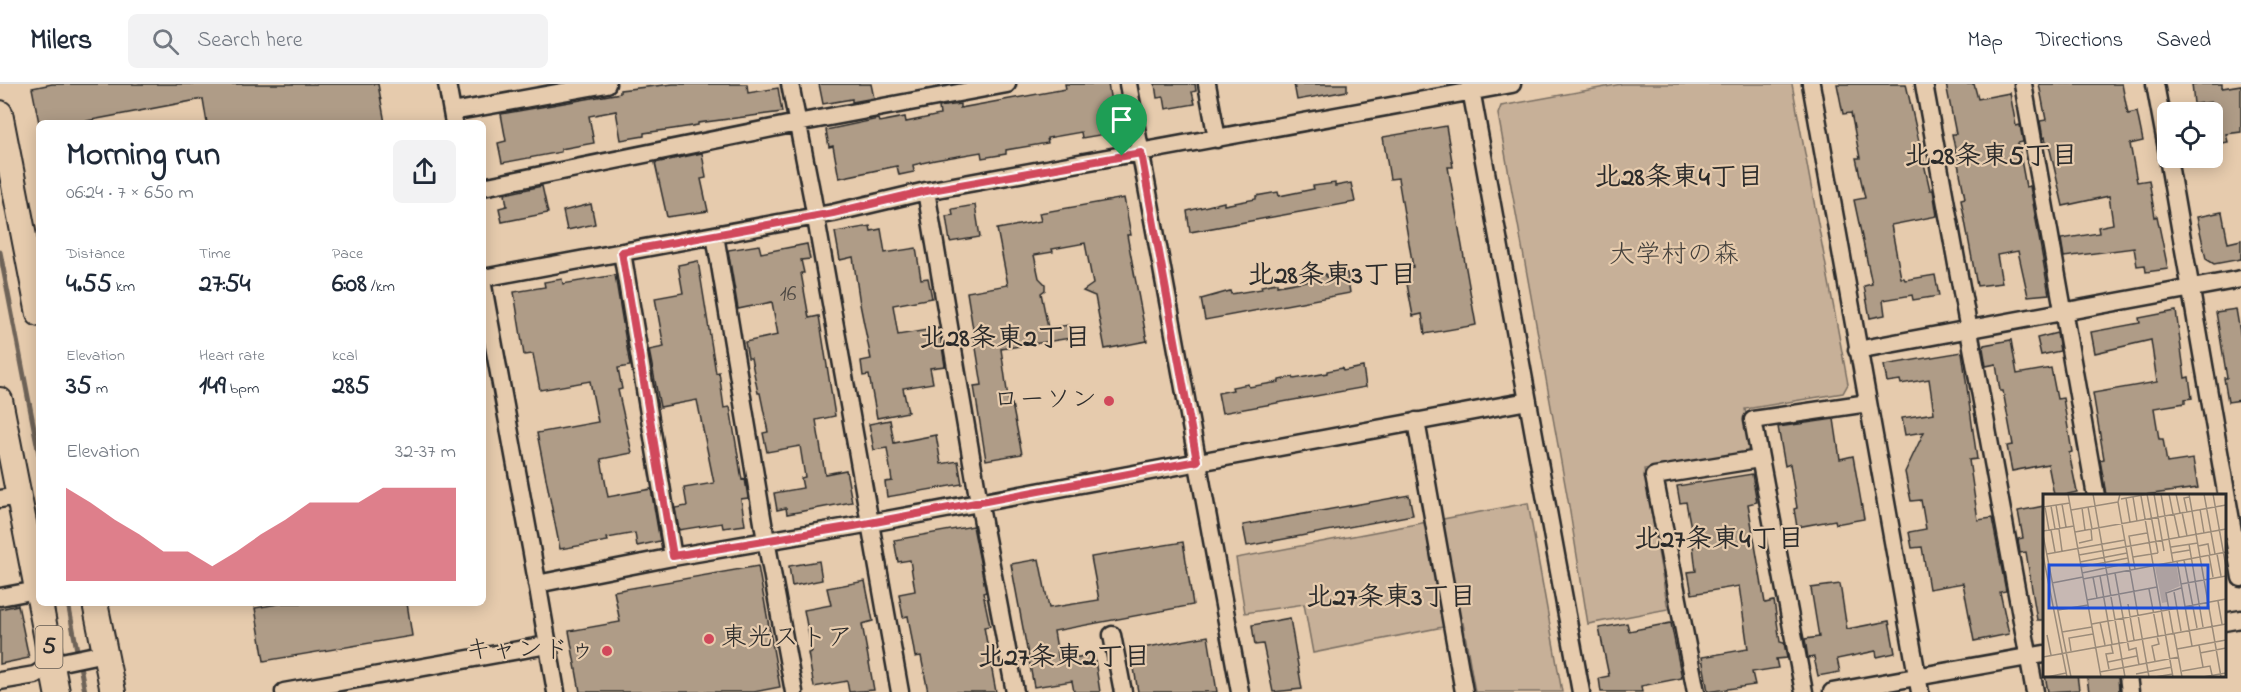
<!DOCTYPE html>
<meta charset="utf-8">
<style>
body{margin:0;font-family:"Indie Flower","Klee One",sans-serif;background:#f2f2f3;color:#1f2937;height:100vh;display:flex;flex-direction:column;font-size:22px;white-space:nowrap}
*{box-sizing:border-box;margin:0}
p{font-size:20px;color:#747a83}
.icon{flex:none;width:33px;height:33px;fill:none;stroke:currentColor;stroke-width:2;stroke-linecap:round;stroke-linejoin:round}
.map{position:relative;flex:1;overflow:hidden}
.side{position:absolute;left:36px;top:36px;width:450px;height:486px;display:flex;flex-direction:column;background:#fff;border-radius:9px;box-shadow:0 3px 15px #0003}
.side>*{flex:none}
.buttons{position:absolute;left:2157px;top:18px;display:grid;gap:12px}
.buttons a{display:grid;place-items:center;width:66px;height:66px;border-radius:9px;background:#fff;box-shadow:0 3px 15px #0003;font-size:30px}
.pin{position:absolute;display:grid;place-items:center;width:51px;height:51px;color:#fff;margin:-62px -26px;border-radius:50% 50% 50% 0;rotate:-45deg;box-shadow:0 0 6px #0007}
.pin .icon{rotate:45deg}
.round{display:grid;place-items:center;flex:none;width:63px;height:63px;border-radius:9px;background:#f2f2f3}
.overview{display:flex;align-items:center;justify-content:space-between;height:102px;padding:0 30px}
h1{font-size:33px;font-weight:700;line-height:45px}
.stats{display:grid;grid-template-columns:repeat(3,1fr);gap:9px;height:102px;padding:6px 30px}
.stats div{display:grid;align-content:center}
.stats b{font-size:26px;font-weight:700}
.stats small{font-size:16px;font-weight:400}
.stats p{font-size:16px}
.chart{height:168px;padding:12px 30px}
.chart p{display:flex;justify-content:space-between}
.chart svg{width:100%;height:108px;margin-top:6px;fill:#d1495b;opacity:.7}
header{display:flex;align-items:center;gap:36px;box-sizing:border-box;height:84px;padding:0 30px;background:#fff;border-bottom:2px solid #e0e1e3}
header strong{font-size:28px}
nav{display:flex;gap:33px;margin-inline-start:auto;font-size:21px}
.search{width:420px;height:54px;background:#f2f2f3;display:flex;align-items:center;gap:15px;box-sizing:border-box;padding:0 21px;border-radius:9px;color:#747a83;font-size:22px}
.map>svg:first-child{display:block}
.green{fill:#c7b098;stroke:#796e62;stroke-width:1.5}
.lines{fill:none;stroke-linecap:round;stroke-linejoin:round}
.stream{stroke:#6e6459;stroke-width:5}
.building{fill:#af9c87;stroke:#2b2b2b;stroke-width:1.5}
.minor-casing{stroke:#2b2b2b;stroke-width:21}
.highway-casing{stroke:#2b2b2b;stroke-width:28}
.minor{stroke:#e6cbad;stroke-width:16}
.highway{stroke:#e6cbad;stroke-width:24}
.route-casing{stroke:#fff;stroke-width:12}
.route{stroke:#d1495b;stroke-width:8}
.poi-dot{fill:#d1495b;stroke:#e6cbad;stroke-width:2}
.labels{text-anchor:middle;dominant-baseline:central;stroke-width:4.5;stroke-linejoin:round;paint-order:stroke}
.number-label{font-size:22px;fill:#4c4742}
.shield{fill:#e6cbad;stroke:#635b52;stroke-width:1.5}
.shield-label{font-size:24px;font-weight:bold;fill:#2b2b2b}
.park-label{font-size:26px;fill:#423f3b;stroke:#e6cbad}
.poi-label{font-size:26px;fill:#2b2b2b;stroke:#e6cbad;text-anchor:end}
.neighbourhood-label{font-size:27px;font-weight:bold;fill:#2b2b2b;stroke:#e6cbad}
.inset-road{fill:none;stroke:#9b8b79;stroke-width:1.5}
.view{fill:#1d4ed8;fill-opacity:0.15;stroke:#1d4ed8;stroke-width:3}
.inset-edge{fill:none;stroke:#2b2b2b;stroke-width:3}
</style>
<header>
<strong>Milers</strong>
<div class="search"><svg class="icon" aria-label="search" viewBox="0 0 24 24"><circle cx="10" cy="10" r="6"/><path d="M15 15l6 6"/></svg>Search here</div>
<nav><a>Map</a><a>Directions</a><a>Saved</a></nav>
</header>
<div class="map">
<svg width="2241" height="608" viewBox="0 0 2241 608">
<rect width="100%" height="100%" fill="#e6cbad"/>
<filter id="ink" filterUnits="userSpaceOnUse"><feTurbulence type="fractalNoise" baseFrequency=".0167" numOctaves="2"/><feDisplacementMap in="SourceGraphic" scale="12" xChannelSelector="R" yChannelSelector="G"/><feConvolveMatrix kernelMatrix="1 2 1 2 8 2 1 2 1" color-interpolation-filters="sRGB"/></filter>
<g filter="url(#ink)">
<path class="green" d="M1622,0H1792L1848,300L1843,309L1745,325L1752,360L1746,369L1644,385L1668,525L1588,540L1569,422L1498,30L1501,22Z
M1528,419L1562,608H1475L1463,539L1313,569L1304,520L1245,529L1236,474Z"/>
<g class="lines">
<path class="stream" d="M0,168L39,370
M68,519L85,608"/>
</g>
<path class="building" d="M52,0H378L385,39H207L203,15L76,39H39L32,4Z
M673,0H747L748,9L778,4L782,28L698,39V41L673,45L644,49V52L621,56L616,27L589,32L594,59L561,65V68L502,79L498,59L506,57L501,30L620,9V6Z
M819,0H871L874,14L852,18V15L823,20Z
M1065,0H1108L1112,24L1119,23L1123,47L1082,54L1081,48L1047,54L1048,59L1006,66V70L982,74L981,68L935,76L913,81L914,88L899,91L897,82L839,94L833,62L829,63L826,46L878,35L879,38L905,33L906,38L940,31L939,23L960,20V24L1066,5Z
M1155,0H1195L1196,7L1192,8L1195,20L1166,25L1164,13L1157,14Z
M1294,0H1347V7L1297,16Z
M1837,0H1906L1930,106H1933L1937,132L1891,141L1901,194H1904L1905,196L1935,191L1939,212L1913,216L1912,211L1883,216L1885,231L1870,234L1864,202L1872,200L1854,116L1865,114L1856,74H1860L1851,29L1843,30Z
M1946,0H1974L1978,15L2010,9L2016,42L2020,41L2023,58L2018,59L2026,103L2030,102L2049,210L2028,212L2018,167L1997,171L2002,199L1977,202L1961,115L1965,114L1952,50H1956Z
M2039,0H2122L2128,30L2137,28L2143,57L2130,60L2137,98L2149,96L2155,133L2157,132L2168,185L2146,188L2145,181L2137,182L2134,164L2064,173L2061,155L2099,149L2098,143L2113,140L2109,112L2063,122L2049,61L2047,62L2045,53L2043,54L2040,37L2046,36Z
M2192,0H2222V4L2241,1V48L2226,50L2228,58L2212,61V18L2194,20Z
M1446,42L1453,83H1448L1476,241L1425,250L1422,230L1413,232L1404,184L1413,183L1398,94L1390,95L1383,53Z
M702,69L706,94L701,95L708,127L667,133L655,79Z
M1335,99V102L1351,99L1355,118L1190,148L1187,127L1224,118V121L1256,115V112L1278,108L1279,112L1314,105L1313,102Z
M542,102L548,129L502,138L499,124L507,122L505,110Z
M1124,114L1131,151H1127L1147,257L1105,265L1095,212L1083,207L1093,200L1085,159L1052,165L1053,168L1034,171L1039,194L1045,200V206L1041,209L1048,244L1069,241L1071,254L1001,265L1009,321L1012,320L1022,370L986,376L974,302L982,301L967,208L1008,201L997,145L1041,137L1039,129Z
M591,120L595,140L567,146L563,127Z
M975,121L980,153L950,158L946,132L953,131L952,125Z
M2222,128L2228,159L2241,156V175L2214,180L2206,175L2197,133Z
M870,142L871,147L881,145L885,169L916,164L921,195L928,194L932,214L893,221L898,251L939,244L945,282L930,284L933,299L903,304L908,328L877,334L869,291L863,292L861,277L871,275L860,220L853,173L840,176L835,148Z
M807,160L810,175L801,176L804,189H801L809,234L819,232L835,332L816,336L825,390L846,386L852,418L787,430L786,424L777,426L774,409L803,404L801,394L805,393L800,362L767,368L763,349L768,348L760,309H758L751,274H748L745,258L778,251L772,218L738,225L728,166L759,161L761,169Z
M698,177L716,289L719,288L724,324L730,323L742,396L745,395L748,414L741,415L745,441L723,444L722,439L679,446L675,424L687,422L684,404L714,399L697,316L660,323L649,266L664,263L655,214L683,209L678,181Z
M1347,189L1350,209L1205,236L1201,215L1230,207L1231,210L1262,205L1261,202L1277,199V202L1312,196L1311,192L1326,190V193Z
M615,191L630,282L618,284L622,305L618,306L632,369L601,375L608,413L651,405L660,457L637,462L635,449L607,454L608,457L560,465L537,349L598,338L590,297L540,306L533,270L524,271L514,208L545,203L544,198L562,195L563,200Z
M2236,225L2241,254V316L2228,318L2224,294H2227L2216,228Z
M2176,227L2185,294L2189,293L2192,314L2185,315V319L2154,324L2159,355H2163L2167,379L2193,375L2198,404L2145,411H2106L2100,376L2104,375L2093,309L2157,298L2151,256L2095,269L2091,248L2140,239L2139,234Z
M2057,249L2060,267L2041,271L2037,254Z
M2011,256L2017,290L2051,284L2057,315L2063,314L2072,368L2069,369L2077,408L2068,410V411H2054L2048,380L2012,387L2007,362L2013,361L2003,307H2000L1996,280L1986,282L1983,264L1984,261Z
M1962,268L1977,375L1969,376L1978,436L1992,434L2006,507L2000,508L2009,550L1974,557L1963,499L1929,505L1922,463L1912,464L1909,448L1926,445L1921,416L1911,417L1905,388L1924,348L1905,351L1902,334L1934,329L1929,295L1901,300L1900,296L1887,298L1884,281Z
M1363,283L1366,303L1222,329L1218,309L1233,306L1232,303L1248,300L1249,303L1279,298V296L1293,293L1294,295L1327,289V287L1342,284L1343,287Z
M1834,335L1840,375L1853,372L1864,435L1836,440L1835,436L1797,443L1794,425L1797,424L1790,380L1785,382L1778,343Z
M890,336L894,359L936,351L941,380L958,377L962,400L887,413L885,398L892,397L887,364L874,366L869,340Z
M1752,390L1757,418L1748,420L1765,519L1774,517L1780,558L1784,559L1787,574L1776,575L1778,584L1752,588L1755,601L1708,608L1702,573L1748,565L1739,502L1692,510L1688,488L1696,487L1691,444L1686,418L1680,419L1677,402Z
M1409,411L1413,431L1247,462L1243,441Z
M2044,422V536H2037L2026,468L2020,469L2018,455L2023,454L2018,427Z
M973,442L986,508L983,509L990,542L984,543L996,608H928L921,572L915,573L908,532L903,533L899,510L915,507L910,476L898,478L894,456Z
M1183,458L1193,521L1054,547L1059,577L1094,570L1100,608H1074L1072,597L1034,603L1011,480L1039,475L1049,524L1099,516L1091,473Z
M819,477L822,496L792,502L789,482Z
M758,482L780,603L754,608H580L569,547L620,538L614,507Z
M865,497L873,537L862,540L874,606L849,608L847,597L814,603L808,569L812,568L804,526L831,521L827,504Z
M1840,500L1847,545L1889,537L1895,569L1877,573L1876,567L1837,575L1840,588L1818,592L1814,573L1808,574L1805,555L1819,553L1811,504Z
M283,519H407L412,552L264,577L255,524Z
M18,521L29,574L0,580V525Z
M1290,534L1302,605L1273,608L1263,560L1255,561L1252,541Z
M1627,539L1629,547L1671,539L1682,594L1641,602L1642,608H1601L1599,594L1609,592L1599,544Z
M1208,552L1217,608H1138L1131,566Z
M2045,591H2077L2079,606L2048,608Z
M2104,591H2118L2119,608H2089L2087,594Z"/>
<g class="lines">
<defs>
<path id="minor" d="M447,0L454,39
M790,0L812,112L900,608
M1128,0L1240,608
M1207,0L1217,55
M1470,0L1581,608
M1811,0L1920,608
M1924,0L2035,608
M2023,0L2096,412
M2155,0L2168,70
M452,28L607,0
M2168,74L2241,494
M483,103L797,39L1007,0
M926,107L977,407L1015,608
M715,151L764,445L794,608
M622,168L673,473
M483,194L833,129L926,107L1512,0
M483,202L532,469L556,608
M1857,266L2241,195
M1416,337L1464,608
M0,415L19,412
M537,500L673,473L854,442L1528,317
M0,513L37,506
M2224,538L2241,535
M1112,551L1123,608
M2128,592L2130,608
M0,597L35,591L52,580L105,569
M284,608L547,561
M1696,608L1654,392L1759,375
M1804,608L1753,336L1868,319
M1832,608L2044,570"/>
<path id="highway" d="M0,29L39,230
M0,316L39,515
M40,519L57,608
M95,519L113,608"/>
</defs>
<use href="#minor" class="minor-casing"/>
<use href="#highway" class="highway-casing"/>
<use href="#minor" class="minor"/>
<use href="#highway" class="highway"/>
</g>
</g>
<g class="lines" filter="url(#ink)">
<defs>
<path id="route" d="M1141,69L1197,377L854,442L673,472L622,168L833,129L926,107Z"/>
</defs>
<use href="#route" class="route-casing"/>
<use href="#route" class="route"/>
</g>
<g class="poi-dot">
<circle cx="1109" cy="317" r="6"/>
<circle cx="709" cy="555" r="6"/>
<circle cx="607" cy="567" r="6"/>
</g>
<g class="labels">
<g class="number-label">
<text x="788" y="211">16</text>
</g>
<rect class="shield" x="35.5" y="542" width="27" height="42" rx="4.5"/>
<g class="shield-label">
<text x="49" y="563">5</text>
</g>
<g class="park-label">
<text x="1674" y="172">大学村の森</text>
</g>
<g class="poi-label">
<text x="1097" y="317">ローソン</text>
<text x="721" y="555" text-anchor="start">東光ストア</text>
<text x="595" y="567">キャンドゥ</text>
</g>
<g class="neighbourhood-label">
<text x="1991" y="73">北28条東5丁目</text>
<text x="1679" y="94">北28条東4丁目</text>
<text x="1332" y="192">北28条東3丁目</text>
<text x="1005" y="255">北28条東2丁目</text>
<text x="1719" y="456">北27条東4丁目</text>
<text x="1391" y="514">北27条東3丁目</text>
<text x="1064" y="574">北27条東2丁目</text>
</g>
</g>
<g transform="translate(2043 410)">
<rect width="183" height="183" fill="#e6cbad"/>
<path d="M133,69L137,92L123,98L124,108L119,109L112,73Z" fill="#c7b098"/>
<path class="inset-road" d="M25,0L58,183M50,0L82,183M77,0L75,8L106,183M104,0L115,59M111,0L121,57M118,0L130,68M126,0L130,20M133,0L137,19M146,0L178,183M161,0L172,60M170,0L183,73M98,2L130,183M90,3L94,27M83,4L87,28M78,5L105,0M19,10L23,33M13,11L17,35M8,12L12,35M0,13L27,9M2,13L6,36M45,13L49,35M39,14L42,36M157,15L161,39M28,16L75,8M139,18L144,42M144,18L141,4L146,3M131,20L136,43M16,35L19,57M8,36L12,58M0,37L31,32M32,38L183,11M0,41L28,183M36,49L49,46L48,35M146,50L160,133M155,52L165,50L167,61M128,53L155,49M129,59L147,56M4,60L82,46M174,60L178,82M0,61L24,183M36,61L183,35M166,61L170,83M90,63L115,59M141,66L154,134M134,67L149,152M37,68L84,59M38,73L85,64M92,75L86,42L104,39M39,79L86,69M72,79L86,156L93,154L96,171M57,82L69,150M50,83L54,104M40,85L183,58M9,89L40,83M138,90L183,82M106,95L115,142M131,98L138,137M44,106L114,93M175,107L179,130M85,110L91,146M15,116L45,111M57,128L62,151M49,130L183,105M19,138L49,133M130,139L123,99L138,94M131,139L139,183M4,141L8,161M156,151L160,173M134,155L183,146M28,157L26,144L50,140M157,159L183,154M0,163L183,130M112,167L109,152L116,150L114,142M65,168L94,162M66,175L63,160L70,159L68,150M139,177L167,172L169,181M57,178L136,163M93,180L129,173M4,183L23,179M112,183L130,180M160,183L183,179"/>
<path class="view" d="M6,71H165V114H6Z"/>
<rect width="183" height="183" class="inset-edge"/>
</g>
</svg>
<div class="buttons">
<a><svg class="icon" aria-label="locate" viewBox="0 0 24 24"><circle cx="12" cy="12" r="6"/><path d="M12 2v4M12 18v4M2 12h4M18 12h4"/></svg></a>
</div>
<div class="pin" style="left:1122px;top:72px;background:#1e9e55"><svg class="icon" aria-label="arrive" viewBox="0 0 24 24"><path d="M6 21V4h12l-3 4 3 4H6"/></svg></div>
<section class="side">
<div class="overview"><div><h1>Morning run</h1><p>06:24 · 7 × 650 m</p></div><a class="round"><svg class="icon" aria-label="share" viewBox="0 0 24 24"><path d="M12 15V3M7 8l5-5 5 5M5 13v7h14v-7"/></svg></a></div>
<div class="stats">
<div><p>Distance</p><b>4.55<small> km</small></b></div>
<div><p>Time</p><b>27:54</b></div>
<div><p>Pace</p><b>6:08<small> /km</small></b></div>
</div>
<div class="stats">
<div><p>Elevation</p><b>35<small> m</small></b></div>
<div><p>Heart rate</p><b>149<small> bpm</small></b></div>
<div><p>kcal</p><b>285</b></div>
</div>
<div class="chart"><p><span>Elevation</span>32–37 m</p>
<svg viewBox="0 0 160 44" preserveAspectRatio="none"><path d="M0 44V6L10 12L20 19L30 25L40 32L50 32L60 38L70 32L80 25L90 19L100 12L110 12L120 12L130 6L140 6L150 6L160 6V44z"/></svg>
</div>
</section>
</div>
